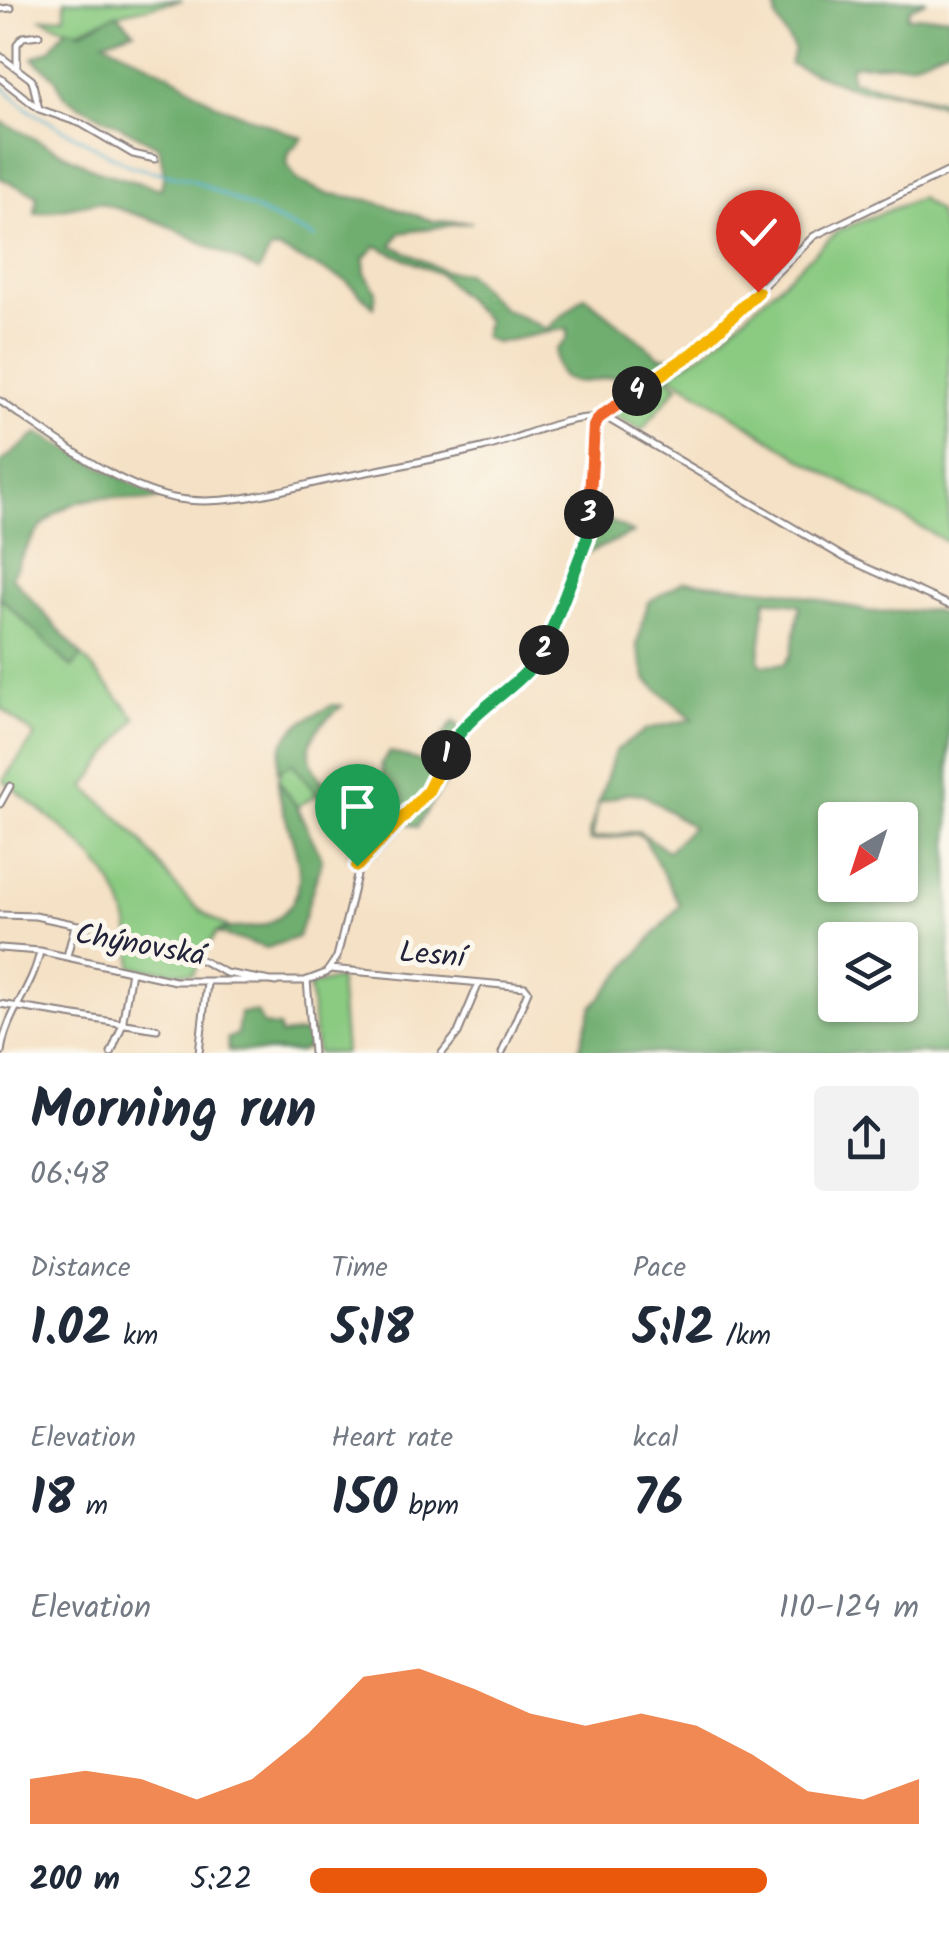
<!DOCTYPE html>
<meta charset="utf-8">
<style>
body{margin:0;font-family:Kalam,sans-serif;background:#f2f2f3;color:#1f2937;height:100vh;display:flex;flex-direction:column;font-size:38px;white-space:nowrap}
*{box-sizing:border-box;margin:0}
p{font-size:32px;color:#747a83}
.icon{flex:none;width:55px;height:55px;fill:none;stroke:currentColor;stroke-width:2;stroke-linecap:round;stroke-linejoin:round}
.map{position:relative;height:1053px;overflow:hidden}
.details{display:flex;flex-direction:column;background:#fff;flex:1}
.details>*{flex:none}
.needle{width:65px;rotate:219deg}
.tools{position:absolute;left:818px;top:802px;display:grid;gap:20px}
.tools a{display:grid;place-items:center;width:100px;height:100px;border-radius:10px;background:#fff;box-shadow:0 2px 8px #0004;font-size:50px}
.pin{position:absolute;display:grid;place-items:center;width:85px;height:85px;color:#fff;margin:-102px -42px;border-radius:50% 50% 50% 0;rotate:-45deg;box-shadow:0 0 10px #0007}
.pin .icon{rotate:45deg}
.km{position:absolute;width:50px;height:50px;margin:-25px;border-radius:50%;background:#222;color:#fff;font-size:28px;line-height:50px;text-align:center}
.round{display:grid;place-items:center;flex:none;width:105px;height:105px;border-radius:10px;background:#f2f2f3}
.headline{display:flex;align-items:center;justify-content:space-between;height:170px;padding:0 30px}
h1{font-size:55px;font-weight:600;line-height:75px}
.stats{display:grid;grid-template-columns:repeat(3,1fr);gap:15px;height:170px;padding:10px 30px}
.stats div{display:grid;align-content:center}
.stats b{font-size:50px;font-weight:600}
.stats small{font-size:28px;font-weight:400}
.stats p{font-size:28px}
.chart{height:280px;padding:20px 30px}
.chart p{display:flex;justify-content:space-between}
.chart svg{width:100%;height:180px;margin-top:10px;fill:#ea580c;opacity:.7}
ul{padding:0 30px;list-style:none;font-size:32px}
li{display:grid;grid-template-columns:160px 120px 1fr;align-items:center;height:75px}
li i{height:25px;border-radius:12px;background:#ea580c}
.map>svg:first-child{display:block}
.green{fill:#8aca81;stroke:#56765e;stroke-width:2.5}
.forest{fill:#6fae6f;stroke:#486855;stroke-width:2.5;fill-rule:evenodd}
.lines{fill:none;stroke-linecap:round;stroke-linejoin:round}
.stream{stroke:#54b3d3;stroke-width:2.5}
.minor-casing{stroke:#8c8280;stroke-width:9}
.minor{stroke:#fff;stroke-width:5}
.split-1-casing{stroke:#fff;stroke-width:20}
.split-2-casing{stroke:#fff;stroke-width:20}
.split-3-casing{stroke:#fff;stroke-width:20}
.split-4-casing{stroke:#fff;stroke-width:20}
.split-5-casing{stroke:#fff;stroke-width:20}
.split-1{stroke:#f5b400;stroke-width:12}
.split-2{stroke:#22a559;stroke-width:12}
.split-3{stroke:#22a559;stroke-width:12}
.split-4{stroke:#f0652b;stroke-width:12}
.split-5{stroke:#f5b400;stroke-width:12}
.labels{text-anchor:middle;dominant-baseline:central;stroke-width:10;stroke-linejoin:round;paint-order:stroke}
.street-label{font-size:30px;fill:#22223b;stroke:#fbf7ec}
</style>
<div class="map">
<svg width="949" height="1053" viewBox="0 0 949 1053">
<rect width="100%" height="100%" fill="#fbf7ec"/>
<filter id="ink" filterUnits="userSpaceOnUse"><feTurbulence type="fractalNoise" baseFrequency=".01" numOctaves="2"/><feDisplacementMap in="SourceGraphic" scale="20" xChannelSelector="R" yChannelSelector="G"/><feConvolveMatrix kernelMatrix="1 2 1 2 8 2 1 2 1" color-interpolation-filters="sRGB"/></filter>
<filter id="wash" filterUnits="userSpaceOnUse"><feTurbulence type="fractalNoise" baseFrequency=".0048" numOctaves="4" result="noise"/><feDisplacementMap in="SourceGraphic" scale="40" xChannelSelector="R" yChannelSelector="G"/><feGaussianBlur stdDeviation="2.25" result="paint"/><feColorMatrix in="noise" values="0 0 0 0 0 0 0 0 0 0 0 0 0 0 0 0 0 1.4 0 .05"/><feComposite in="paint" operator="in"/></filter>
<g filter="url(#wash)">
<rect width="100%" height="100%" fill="#f5e1c5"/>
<path class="green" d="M65,0H183L125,12L74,32L42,19L65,16Z
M920,198L938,212L949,255V543L803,460L669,374L709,349L839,230Z
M666,375L678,386L642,430L611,414Z
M0,597L72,667L82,656L136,718L85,787C105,806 130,825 146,847C171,880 188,909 228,927L216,933L193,974L132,967C135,871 69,835 3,780L35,736L0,707Z
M292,763L318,794L297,807L278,780L283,766Z
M339,978L345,1053H317L309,986Z"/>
<path class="forest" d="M774,0H927L910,8L907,17L949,16V47L912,63L851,65V80L949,102V107L900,93L856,89L790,64L794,49L777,20Z
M117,14L134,31L104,41L177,78L215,104L303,138L289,152L287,164L297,180L325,193L369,200L434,221L472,222L400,233L392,245L444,271L466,273L502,308L547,329L585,296L659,356L671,357L635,384C630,382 626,378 621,377C600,374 552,402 556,350L567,339L568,328L496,343L483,337L487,321L440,274L376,246L364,259L365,273L376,291L374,307L345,280L278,249L270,251L259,271L162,223L98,202L35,214L37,195L0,178V121L98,171L161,189L164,173L159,147L65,97L55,78L33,58L51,49L66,28L82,31Z
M38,433L160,498C148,503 129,499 115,498C58,495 32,530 12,577L82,656L72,668L0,597V463Z
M592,487L602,517L633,533L586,554L593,529Z
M684,581L778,590L871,612L933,610L949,617V1053H578L592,1007L680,905L644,838L637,834C621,835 605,840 590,841L589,833L615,751L647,729L693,719L647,681L637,645L648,602ZM766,599L800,605L791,655L784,664L762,665L759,660ZM627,793L643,794L692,827L668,851L638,831L592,839L598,803ZM835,820H900V885H835ZM835,940H900V1005H835Z
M333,705L342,706C332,714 321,723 314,735C294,775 351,816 385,794L381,763L390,752L423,762L454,721L466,733L446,781L417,827L376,811H331L292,763L278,772C277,733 301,721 333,705Z
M278,780L297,807L322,859L298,937L267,948L216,933C233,924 252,931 269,923C331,890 278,825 278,780Z
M257,1012L263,1025L279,1027L280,1035L311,1032L309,1047L299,1052L229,1051L227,1039L237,1034L240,1013Z"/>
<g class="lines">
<path class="stream" d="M0,85L30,111L130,166L192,180L315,238"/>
</g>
</g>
<g filter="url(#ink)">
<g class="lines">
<defs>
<path id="minor" d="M0,9L11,8
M0,56L32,80L39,109
M17,66V44L23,37L39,35
M0,78L39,109L82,124L133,154L155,159
M0,401C48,434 115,486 173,498C225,508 281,490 332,479C382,469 432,460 482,448C521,439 567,413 607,418L845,558L949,605
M0,804L10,786
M335,811L356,839L357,866
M0,915L35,916L87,927
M0,948L40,951L175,981H305L326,973L337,957L361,859L427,791L463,725L543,653L587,539L591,437L600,417L708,340L814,236L949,171
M67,956L75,925
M201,960L226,973L276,982
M330,969L525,987L528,991L502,1053
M307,980L313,1053
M0,1004L157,1029
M1,1053C5,1015 33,988 40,951
M111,1053L122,1026L131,971
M199,1053L207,983
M442,1053L458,1033L479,983"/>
</defs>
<use href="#minor" class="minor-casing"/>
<use href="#minor" class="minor"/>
</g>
</g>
<g class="lines" filter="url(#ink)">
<defs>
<path id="split-1" d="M357,866L428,791L446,755"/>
<path id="split-2" d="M446,755C468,708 517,693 544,650"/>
<path id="split-3" d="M544,650L587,539L589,514"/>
<path id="split-4" d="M589,514L594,426L600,417L637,391"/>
<path id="split-5" d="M637,391L696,351L758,292"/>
</defs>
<use href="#split-1" class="split-1-casing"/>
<use href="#split-2" class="split-2-casing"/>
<use href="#split-3" class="split-3-casing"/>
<use href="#split-4" class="split-4-casing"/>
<use href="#split-5" class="split-5-casing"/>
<use href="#split-1" class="split-1"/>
<use href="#split-2" class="split-2"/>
<use href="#split-3" class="split-3"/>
<use href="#split-4" class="split-4"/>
<use href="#split-5" class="split-5"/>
</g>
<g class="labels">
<g class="street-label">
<text transform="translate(140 946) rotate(10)">Chýnovská</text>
<text transform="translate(432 956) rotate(5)">Lesní</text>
</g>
</g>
</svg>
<div class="tools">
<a><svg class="needle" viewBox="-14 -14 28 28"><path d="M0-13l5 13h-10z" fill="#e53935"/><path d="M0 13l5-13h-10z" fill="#747a83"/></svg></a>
<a><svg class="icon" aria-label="layers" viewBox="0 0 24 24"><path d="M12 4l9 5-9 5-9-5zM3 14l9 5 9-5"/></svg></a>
</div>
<div class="pin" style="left:357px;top:866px;background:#1e9e55"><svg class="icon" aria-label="arrive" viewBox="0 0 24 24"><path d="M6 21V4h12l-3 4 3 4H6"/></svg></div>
<div class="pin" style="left:758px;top:292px;background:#d93025"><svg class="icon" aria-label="check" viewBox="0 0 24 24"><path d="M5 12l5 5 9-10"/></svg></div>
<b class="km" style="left:446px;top:755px">1</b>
<b class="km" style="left:544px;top:650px">2</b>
<b class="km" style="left:589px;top:514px">3</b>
<b class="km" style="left:637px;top:391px">4</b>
</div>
<section class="details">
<div class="headline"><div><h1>Morning run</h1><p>06:48</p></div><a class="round"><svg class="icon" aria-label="share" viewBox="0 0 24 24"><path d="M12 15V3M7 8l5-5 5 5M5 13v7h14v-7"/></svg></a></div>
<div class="stats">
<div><p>Distance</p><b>1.02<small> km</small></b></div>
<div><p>Time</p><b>5:18</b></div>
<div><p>Pace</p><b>5:12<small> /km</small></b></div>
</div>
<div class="stats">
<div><p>Elevation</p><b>18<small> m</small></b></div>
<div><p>Heart rate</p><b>150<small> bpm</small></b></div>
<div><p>kcal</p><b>76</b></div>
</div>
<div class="chart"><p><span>Elevation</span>110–124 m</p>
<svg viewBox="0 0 160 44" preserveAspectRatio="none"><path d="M0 44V33L10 31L20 33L30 38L40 33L50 22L60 8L70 6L80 11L90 17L100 20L110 17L120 20L130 27L140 36L150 38L160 33V44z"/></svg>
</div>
<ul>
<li><b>200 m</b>5:22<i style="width:75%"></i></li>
</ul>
</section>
